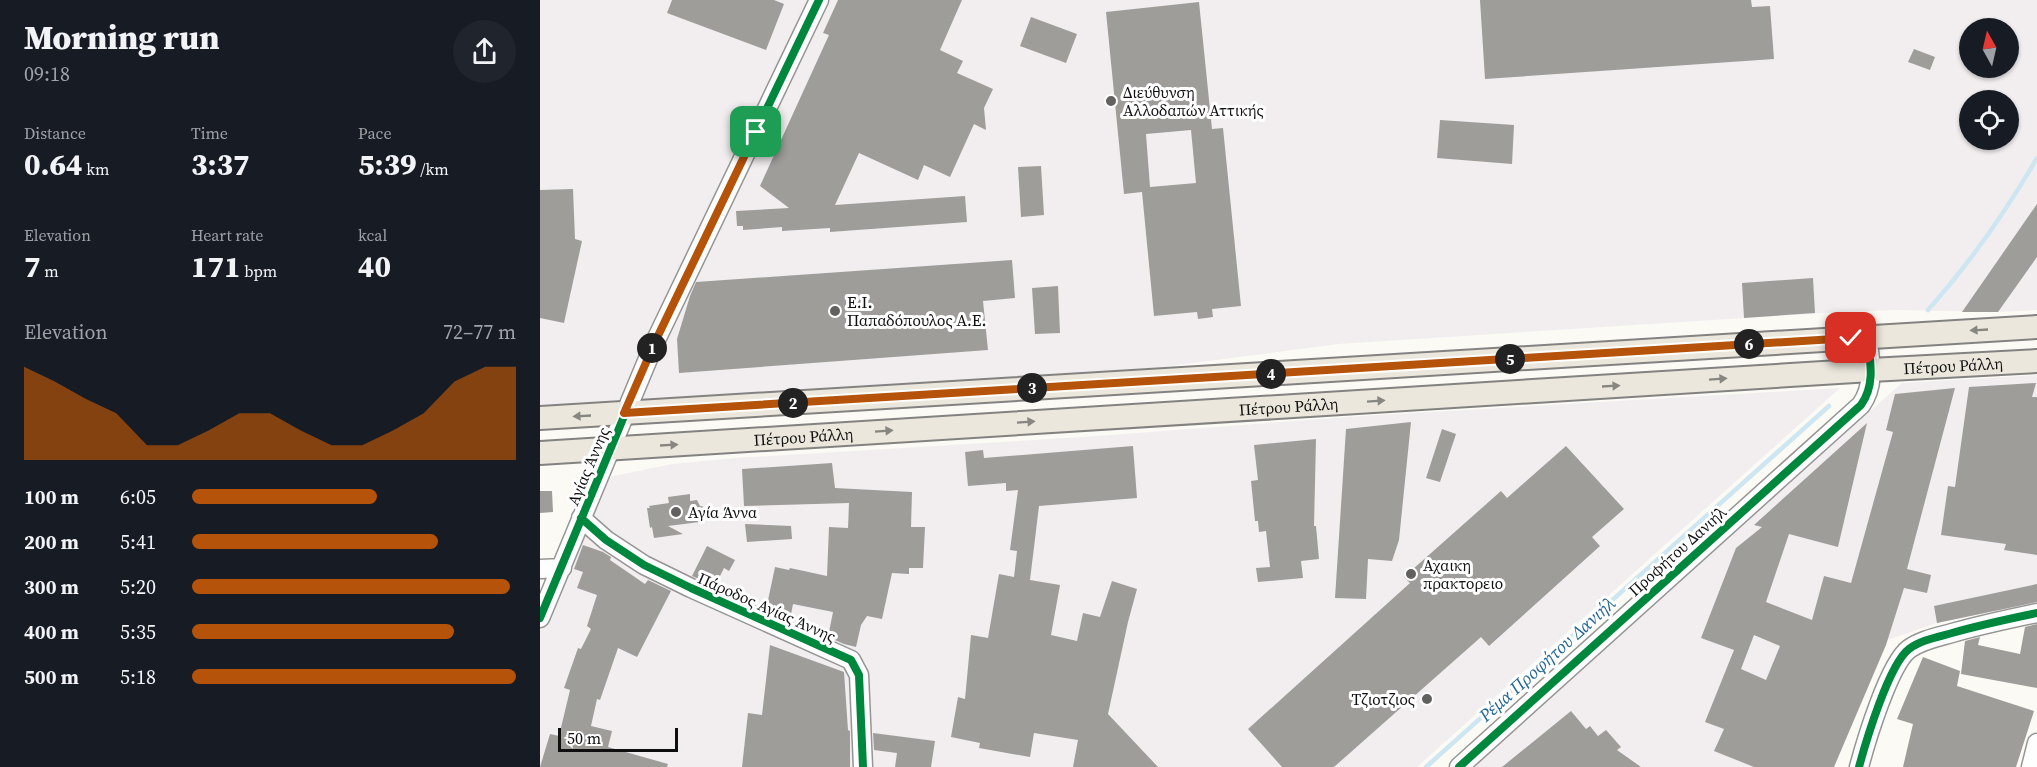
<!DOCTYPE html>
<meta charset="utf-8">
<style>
body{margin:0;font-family:"Source Serif 4",serif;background:#20242c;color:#f1f3f6;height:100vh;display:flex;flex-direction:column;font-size:22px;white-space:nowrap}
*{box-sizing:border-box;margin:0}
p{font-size:20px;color:#9ea1a6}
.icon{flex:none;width:33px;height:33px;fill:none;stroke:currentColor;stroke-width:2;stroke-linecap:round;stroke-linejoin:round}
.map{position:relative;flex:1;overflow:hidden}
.side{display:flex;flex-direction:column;background:#171b24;width:540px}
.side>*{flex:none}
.needle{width:39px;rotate:352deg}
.buttons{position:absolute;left:1419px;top:18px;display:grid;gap:12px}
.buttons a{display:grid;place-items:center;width:60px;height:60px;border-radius:50%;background:#171b24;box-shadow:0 2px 4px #0004;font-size:30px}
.scale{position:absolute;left:18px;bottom:15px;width:120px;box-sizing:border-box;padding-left:6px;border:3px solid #0f0f0f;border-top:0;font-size:16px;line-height:21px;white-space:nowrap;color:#0f0f0f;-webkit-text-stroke:4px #fff;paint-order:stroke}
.pin{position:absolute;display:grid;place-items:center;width:51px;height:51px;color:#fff;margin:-26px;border-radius:12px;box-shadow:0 3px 9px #0006}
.km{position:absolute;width:30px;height:30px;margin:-15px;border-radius:50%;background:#222;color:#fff;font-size:16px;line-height:30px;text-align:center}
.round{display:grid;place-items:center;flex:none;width:63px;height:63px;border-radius:32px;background:#20242c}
.overview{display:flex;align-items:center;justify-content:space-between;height:102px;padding:0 24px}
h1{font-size:33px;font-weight:800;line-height:45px}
.metrics{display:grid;grid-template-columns:repeat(3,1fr);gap:9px;height:102px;padding:6px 24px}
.metrics div{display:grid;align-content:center}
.metrics b{font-size:30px;font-weight:800}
.metrics small{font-size:16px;font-weight:400}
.metrics p{font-size:16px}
.chart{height:168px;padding:12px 24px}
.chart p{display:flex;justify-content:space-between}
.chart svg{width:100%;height:108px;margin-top:6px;fill:#b45309;opacity:.7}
ul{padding:0 24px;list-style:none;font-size:20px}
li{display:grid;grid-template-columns:96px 72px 1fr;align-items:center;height:45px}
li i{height:15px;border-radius:8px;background:#b45309}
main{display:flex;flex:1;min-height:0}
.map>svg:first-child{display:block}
.industrial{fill:#f2eef0;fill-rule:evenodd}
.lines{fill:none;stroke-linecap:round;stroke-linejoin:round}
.stream{stroke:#cee6f2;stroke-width:4.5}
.building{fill:#9f9d9a;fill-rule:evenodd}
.minor-casing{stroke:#959593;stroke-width:21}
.major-casing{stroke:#838280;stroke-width:26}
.minor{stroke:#fefefe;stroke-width:18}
.major{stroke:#ebe7dc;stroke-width:22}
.cycleway-casing{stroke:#fff;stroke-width:11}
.cycleway{stroke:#00873e;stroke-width:8}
.oneway{fill:#888680}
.route-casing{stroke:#fff;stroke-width:12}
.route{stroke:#b45309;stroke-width:8}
.poi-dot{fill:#626160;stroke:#fff;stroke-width:2}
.labels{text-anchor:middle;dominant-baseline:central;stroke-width:6;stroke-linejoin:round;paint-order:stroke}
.poi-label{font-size:16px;fill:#0f0f0f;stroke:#fff;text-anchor:start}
.street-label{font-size:16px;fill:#0f0f0f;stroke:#fff}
.water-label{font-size:18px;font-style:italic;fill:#216697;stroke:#fff}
</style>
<main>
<section class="side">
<div class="overview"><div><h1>Morning run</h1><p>09:18</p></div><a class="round"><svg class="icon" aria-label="share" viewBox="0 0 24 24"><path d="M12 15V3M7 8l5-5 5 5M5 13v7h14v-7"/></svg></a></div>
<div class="metrics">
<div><p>Distance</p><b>0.64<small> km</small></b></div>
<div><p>Time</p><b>3:37</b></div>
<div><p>Pace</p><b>5:39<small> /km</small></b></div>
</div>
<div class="metrics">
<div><p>Elevation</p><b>7<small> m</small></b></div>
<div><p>Heart rate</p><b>171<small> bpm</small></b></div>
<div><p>kcal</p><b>40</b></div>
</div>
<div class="chart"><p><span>Elevation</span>72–77 m</p>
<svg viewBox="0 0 160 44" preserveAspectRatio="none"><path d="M0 44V6L10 12L20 19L30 25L40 38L50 38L60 32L70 25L80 25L90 32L100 38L110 38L120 32L130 25L140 12L150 6L160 6V44z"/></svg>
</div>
<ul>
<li><b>100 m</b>6:05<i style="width:57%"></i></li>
<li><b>200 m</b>5:41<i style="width:76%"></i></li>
<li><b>300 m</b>5:20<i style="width:98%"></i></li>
<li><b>400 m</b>5:35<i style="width:81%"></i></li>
<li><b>500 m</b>5:18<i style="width:100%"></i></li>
</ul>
</section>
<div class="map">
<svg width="1497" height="767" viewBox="0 0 1497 767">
<rect width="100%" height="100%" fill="#fbfaf5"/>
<path class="industrial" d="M0,0H1497V310L1458,312L1357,310L1299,312L798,344L546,377L0,412ZM1430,28H1468V68H1430ZM1430,100H1468V140H1430Z
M1497,375V602L1397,623L1347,640L1294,767H931L1008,700L1090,622L1362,383Z
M1300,388L877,767H0V631L68,479L74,476L132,464L195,458L544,437L806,417Z"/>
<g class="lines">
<path class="stream" d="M1388,310C1430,263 1465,213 1497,158
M886,767L1289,406"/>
</g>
<path class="building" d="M132,0H234L244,4L226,50L127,13Z
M298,0H422L400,50L423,61L417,73L453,89L444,108L446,130L434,124L410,177L384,165L378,180L319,153L295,205L425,196L427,222L290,232V228L242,231V227L203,230V226H197L196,211L249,208L220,186L289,35L283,33Z
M940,0H1211L1212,7L1230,6L1234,59L945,79Z
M659,2L672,129L683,128L701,306L672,309L673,317L658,319L657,312L614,316L602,192L584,194L566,12ZM651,130L656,183L610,187L606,134Z
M491,17L537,34L526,63L480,46Z
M1374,49L1395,57L1390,70L1368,62Z
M900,120L974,125L972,164L897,158Z
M501,166L504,215L481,217L478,167Z
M33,189L35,239L42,241L24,323L0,318V190Z
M1497,204V257L1458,312H1422Z
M472,260L475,298L443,301L448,350L139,373L137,339L150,296L156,282Z
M1273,278L1275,313L1204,318L1202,283Z
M518,286L520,333L495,334L492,288Z
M1496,383L1492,397H1497V555L1464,550L1466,544L1401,535L1408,486L1415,487L1429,387Z
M1415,388L1367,569L1391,575L1387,593L1364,588L1346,645L1294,767H1214L1174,751L1184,729L1165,722L1194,650L1161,638L1196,548L1222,527L1214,525L1327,423L1298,547L1249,534L1226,602L1272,620L1284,576L1311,583L1353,432L1346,430L1355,394ZM1214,635L1240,646L1226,680L1201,669Z
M871,422L859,540L852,561L828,559L826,599L795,598L806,429Z
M902,429L916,434L900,482L886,478Z
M776,439L774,526H776L779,559L761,561L763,578L718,582L716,568L730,567L726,531L719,532L718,521H715L711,481L718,480L714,445Z
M593,446L597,498L499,506L490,580L520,585L511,635L537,641L543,613L560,617L572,581L597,589L588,622L568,714L618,767H533L538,740L494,733L490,757L439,748L440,743L411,737L418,697L425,699L431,635L448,638L459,574L474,577L477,551L470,550L478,490L466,491V483L428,486L425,452L443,450L444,458Z
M1026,446L1084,509L1052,537L1060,546L949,646L941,637L794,767H742L708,729L870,583L864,577L961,491L967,498Z
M292,463L295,488L372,492L371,527H385L383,568H369V574L352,573L342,619L327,616L321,625L316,647L304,644L288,637L293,612L253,604L250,620L226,610L235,567L249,570L250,568L287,576L289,527L308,528L309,503L204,506L202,469Z
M0,491H12L13,512L0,513Z
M150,494V501L157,500L160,506L173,509L161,516L160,522L128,526L143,534L114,538L112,527L110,528L107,508H110L109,506L129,503L128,497Z
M205,524L251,526L252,539L207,542Z
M43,545L63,552L71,557L70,560L105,584L108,580L131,591L97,657L78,648L60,700L57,699L51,726L72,731L68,747L128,764L127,767H0L10,734L19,736L30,690L24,688L38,648L41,649L51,629L47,626L57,595L37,588L43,572L34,569Z
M167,546L195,560L189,571L184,568L175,586L152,576Z
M1497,584V602L1397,623L1394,606Z
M1497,624V688L1421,674L1425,641L1440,637L1438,645L1480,654L1485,627Z
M230,645L304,672L308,730L310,731V767H202L208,713L222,715Z
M1383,657L1420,671L1417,686L1494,711L1476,767H1363L1373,724L1357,719Z
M1031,711L1046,729L1050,726L1058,736L1066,730L1081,747L1077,750L1101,767H962Z
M333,733L395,741L391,767H355L357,753L334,750Z"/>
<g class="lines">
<defs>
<path id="minor" d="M41,518L66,540L104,565L151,588L311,660L319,675L323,767
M0,569L22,568
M0,618L115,342L279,0
M919,767L1321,405C1336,384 1330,360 1327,336
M1319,767C1326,741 1349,664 1369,649C1381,640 1398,637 1412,633C1440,625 1468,619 1497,613
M1491,767L1497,743"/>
<g id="major">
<path d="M0,418L1497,327"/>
<path id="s1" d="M0,453L1331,370L1497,361"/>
</g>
</defs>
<use href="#minor" class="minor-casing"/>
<use href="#major" class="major-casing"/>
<use href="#minor" class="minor"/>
<use href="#major" class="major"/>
<defs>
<path id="cycleway" d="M41,518L66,540L104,565L151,588L311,660L319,675L323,767
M0,618L115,342L279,0
M919,767L1321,405C1336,384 1330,360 1327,336
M1319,767C1326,741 1349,664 1369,649C1381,640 1398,637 1412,633C1440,625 1468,619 1497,613"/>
</defs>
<use href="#cycleway" class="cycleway-casing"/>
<use href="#cycleway" class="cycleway"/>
</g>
<defs><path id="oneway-solid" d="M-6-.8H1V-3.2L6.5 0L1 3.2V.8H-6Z" transform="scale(1.5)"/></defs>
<g class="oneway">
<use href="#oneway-solid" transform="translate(1439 330) rotate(177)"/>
<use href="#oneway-solid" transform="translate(1178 379) rotate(-4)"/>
<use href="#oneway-solid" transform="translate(1071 386) rotate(-3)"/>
<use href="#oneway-solid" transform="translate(836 401) rotate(-4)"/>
<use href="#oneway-solid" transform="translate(42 416) rotate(177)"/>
<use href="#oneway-solid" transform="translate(486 422) rotate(-4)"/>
<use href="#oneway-solid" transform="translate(344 431) rotate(-4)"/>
<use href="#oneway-solid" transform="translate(129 445) rotate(-3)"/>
</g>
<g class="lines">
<defs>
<path id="route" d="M216,132L115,342L84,413L1311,338"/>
</defs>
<use href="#route" class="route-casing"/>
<use href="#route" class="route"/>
</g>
<g class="poi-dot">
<circle cx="571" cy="101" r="6"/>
<circle cx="295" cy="311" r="6"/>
<circle cx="136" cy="512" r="6"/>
<circle cx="871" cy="574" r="6"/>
<circle cx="887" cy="699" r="6"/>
</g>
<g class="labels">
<g class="poi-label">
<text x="583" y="92">Διεύθυνση<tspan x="583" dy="18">Αλλοδαπών Αττικής</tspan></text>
<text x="307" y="302">Ε.Ι.<tspan x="307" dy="18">Παπαδόπουλος Α.Ε.</tspan></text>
<text x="148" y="512">Αγία Άννα</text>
<text x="883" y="565">Αχαικη<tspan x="883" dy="18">πρακτορειο</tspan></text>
<text x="875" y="699" text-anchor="end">Τζιοτζιος</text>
</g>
<g class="street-label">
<text stroke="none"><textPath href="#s1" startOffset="1416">Πέτρου Ράλλη</textPath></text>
<text stroke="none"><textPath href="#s1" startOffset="750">Πέτρου Ράλλη</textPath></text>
<text stroke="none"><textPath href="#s1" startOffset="264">Πέτρου Ράλλη</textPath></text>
<text transform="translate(48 466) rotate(-67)">Αγίας Άννης</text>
<text transform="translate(1137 551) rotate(-42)">Προφήτου Δανιήλ</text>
<text transform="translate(227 607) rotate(24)">Πάροδος Αγίας Άννης</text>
</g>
<g class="water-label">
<text transform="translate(1007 659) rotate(-42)">Ρέμα Προφήτου Δανιήλ</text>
</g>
</g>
</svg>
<div class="buttons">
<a><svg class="needle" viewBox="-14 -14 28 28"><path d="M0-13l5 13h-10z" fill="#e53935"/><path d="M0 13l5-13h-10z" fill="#9ea1a6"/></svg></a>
<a><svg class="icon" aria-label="locate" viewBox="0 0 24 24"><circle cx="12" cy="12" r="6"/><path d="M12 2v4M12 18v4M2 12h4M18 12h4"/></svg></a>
</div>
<div class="scale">50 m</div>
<div class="pin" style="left:216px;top:132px;background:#1e9e55"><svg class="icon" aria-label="arrive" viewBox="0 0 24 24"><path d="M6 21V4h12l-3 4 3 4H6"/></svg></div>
<div class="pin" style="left:1311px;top:338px;background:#d93025"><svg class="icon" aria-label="check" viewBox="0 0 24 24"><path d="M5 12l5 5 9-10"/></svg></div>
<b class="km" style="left:112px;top:348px">1</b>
<b class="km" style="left:253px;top:403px">2</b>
<b class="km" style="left:492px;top:388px">3</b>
<b class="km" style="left:731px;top:374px">4</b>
<b class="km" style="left:970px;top:359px">5</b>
<b class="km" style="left:1209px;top:344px">6</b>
</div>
</main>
